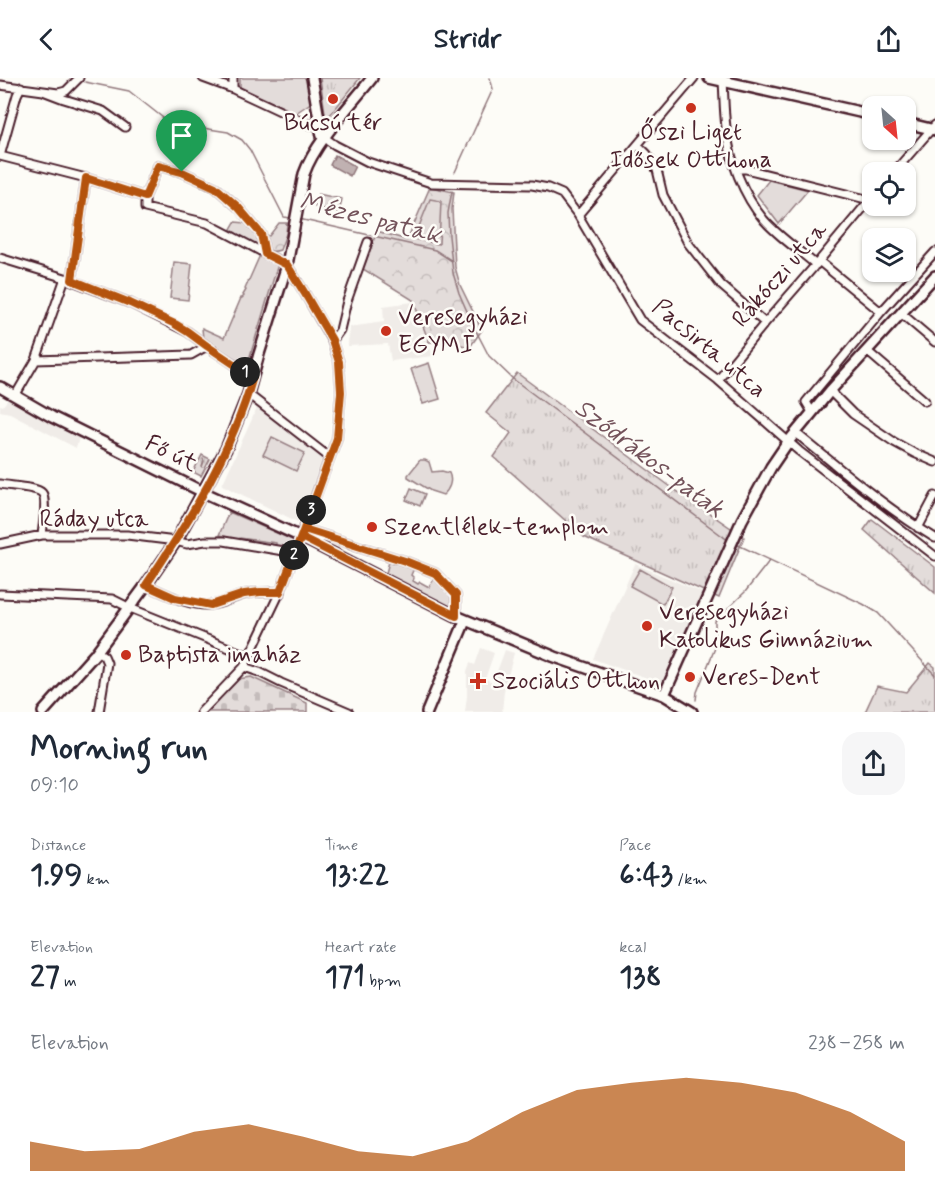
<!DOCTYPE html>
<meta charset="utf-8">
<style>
body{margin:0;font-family:Mynerve,sans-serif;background:#f6f6f7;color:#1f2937;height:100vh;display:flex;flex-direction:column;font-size:22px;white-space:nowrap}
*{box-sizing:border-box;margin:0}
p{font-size:20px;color:#747a83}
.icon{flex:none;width:33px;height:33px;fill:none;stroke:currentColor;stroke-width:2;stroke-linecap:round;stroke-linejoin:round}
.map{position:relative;height:634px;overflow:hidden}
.sheet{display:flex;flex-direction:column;background:#fff;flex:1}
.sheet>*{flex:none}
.needle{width:39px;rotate:153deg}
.buttons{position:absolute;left:862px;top:18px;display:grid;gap:12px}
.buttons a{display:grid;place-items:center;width:54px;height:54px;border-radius:12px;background:#fff;box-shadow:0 2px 4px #0004;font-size:30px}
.pin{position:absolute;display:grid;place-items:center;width:51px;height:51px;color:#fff;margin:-62px -26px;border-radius:50% 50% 50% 0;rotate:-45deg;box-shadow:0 0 6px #0007}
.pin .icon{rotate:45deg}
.km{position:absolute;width:30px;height:30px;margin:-15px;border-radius:50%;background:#222;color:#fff;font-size:16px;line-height:30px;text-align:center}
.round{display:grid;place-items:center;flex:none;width:63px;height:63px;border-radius:18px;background:#f6f6f7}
.summary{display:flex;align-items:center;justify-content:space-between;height:102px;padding:0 30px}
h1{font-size:33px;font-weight:700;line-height:45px}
.metrics{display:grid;grid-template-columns:repeat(3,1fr);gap:9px;height:102px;padding:6px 30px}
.metrics div{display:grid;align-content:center}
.metrics b{font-size:30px;font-weight:700}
.metrics small{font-size:16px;font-weight:400}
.metrics p{font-size:16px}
.chart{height:168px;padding:12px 30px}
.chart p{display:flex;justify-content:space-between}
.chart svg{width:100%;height:108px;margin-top:6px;fill:#b45309;opacity:.7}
header{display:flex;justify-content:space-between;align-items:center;height:78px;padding:0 30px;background:#fff;font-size:27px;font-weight:700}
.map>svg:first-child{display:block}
.built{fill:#f0ece8}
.grass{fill:url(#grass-tufts);stroke:#967e82;stroke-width:1.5}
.forest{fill:url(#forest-crowns);stroke:#967e82;stroke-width:1.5}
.cemetery{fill:url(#cemetery-stones);stroke:#967e82;stroke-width:1.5}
.green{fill:#e3dcda;stroke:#967e82;stroke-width:1.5}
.water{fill:#c0b1b1;stroke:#91777b;stroke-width:1.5}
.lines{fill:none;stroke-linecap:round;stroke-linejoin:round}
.stream{stroke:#91777b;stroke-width:1.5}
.street-casing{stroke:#4a1f2b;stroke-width:11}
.secondary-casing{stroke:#4a1f2b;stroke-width:14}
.street{stroke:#fdfcf7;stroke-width:7}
.secondary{stroke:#fdfcf7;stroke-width:9}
.route-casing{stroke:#fff;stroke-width:12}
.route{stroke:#b45309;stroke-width:8}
.poi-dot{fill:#c8321e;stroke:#fdfcf7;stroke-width:2}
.labels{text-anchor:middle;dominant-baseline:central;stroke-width:5;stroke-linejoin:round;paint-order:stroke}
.poi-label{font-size:24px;fill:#4a1f2b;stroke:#fdfcf7;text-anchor:start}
.street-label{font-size:24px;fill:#4a1f2b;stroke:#fdfcf7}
.water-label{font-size:26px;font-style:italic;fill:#73525a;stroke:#fdfcf7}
</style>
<header><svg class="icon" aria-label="back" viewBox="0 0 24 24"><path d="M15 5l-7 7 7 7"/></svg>Stridr<svg class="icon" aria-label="share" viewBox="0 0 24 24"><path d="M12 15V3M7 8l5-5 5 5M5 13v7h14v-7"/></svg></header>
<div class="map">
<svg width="935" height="634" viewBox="0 0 935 634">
<defs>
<pattern id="grass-tufts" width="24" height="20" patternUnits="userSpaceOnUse" patternTransform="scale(1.5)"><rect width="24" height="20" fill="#e3dcda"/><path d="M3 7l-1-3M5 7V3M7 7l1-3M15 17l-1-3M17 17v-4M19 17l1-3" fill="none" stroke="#c4bcbb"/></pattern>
<pattern id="forest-crowns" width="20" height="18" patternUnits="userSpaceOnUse" patternTransform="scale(1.5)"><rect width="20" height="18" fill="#e3dcda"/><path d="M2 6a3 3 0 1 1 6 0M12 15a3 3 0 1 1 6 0" fill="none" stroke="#c4bcbb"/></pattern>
<pattern id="cemetery-stones" width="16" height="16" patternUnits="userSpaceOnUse" patternTransform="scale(1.5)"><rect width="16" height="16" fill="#e3dcda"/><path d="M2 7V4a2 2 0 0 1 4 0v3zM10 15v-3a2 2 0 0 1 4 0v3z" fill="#c4bcbb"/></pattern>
</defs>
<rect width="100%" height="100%" fill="#fdfcf7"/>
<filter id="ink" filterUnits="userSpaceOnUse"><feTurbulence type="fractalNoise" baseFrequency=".0167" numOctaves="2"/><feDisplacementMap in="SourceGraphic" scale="12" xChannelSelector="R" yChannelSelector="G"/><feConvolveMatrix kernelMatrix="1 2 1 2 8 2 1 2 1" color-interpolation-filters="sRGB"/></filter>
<g filter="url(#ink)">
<path class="built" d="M413,224L433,278L391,283L388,266L348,268L349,249L384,244L383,228Z
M8,321L79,360L76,370L10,335L0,333V327L3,328Z
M257,330L323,380L320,401L300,445L222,407Z
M635,486L703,515L661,605L593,581Z
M481,570L494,575L485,601L493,604L505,572L514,575L504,613L502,634H465L467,618V593L470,585L475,587Z"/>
<path class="grass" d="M320,0H360L326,42Z
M517,295L671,409L744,459L719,520L584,459L494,379L511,355L486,335Z
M202,377L210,381L201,398L193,394Z
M872,441L935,489V515L864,452Z
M930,585L935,589V634H865L877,608L906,614Z"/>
<path class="forest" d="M430,109L454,114L452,131L455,189L460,207L482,252L470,269L448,264H429L413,222L363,191L377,153L407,162Z
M235,144L246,145L256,155L269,158L279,145H287L286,156L280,172C263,178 241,164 231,151Z"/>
<path class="cemetery" d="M251,599L307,625V634H207L238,601Z"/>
<path class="green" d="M240,0H308L312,24L293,37L240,10Z
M769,102L808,112L779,146L757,117Z
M318,116L342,121L339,135L315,129Z
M430,121L441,123L439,166L414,161Z
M260,177L278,186L247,288L203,261L202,250L224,260L241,220H242L244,218L243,217L246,212L245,211Z
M174,184L192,186L188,222L170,220Z
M429,285L440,321L423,326L411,291Z
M272,359L305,375L296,393L263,377Z
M420,382H425L429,384L432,394L442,393L449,395C453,403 449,412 443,417L431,413L408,399V397Z
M411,410L425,416L420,428L406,422Z
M229,434L297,464L294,472L276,468V465L240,460L239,462L219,457Z
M390,480L415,488L411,497L414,500L413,503L418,506L420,504L429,509L436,498L453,518L451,532L409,510L386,495Z
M640,491L672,509L663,526L630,508Z"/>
<path class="water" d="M335,77L355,88L350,98L330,87Z"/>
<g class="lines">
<path class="stream" d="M85,4L129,13L167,43L177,46L228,54L242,62L250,72L284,139L291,140
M455,94L493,11L490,0
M452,113L448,135L449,158L453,195L459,215L473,247L489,278L513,301L729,463
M299,141L435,172L452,183
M202,389L204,383L203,381
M736,466L863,526L878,535L935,597
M696,622L697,614L715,570V543L745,514L770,482"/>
<defs>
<path id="street" d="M203,0L233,11L310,47H319
M723,3C724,18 724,34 726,49C729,81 743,117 764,142C779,159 799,172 816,187
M0,7L58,15L66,13L79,0
M233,11V0
M43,13L64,21L103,33L125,49
M322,58L335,67L368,84L431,105L532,107L548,110L562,116L578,137L640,242L718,302L799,373L935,478
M638,67L647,76L657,92L663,117L688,165L721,207L765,245
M0,78L86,100L145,119
M0,78L17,17L21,9
M736,91H746L870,122
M894,94L935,47
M578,137L694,0
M0,180L65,200L130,225L188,254L207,268L253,299
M819,183L881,234
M72,202L86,100
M902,236L935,264
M332,263L340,252L347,223L368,164
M867,273L925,323
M36,282L191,277L207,268
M718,302L765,245L819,183L873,118
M830,313L853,336L894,364L914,375L935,384
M248,316L329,379
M15,318L36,282L65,200
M812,334L806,324L881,234L935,174
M796,355C840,391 886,430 935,460
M0,406C9,408 37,409 42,415C47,420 43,449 42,457
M918,450L935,418
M304,451L405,483L435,495L456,517V538
M0,466L42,457H127L176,463L187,466L205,463H224L295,475
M146,507C166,516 188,528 210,527C221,526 232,520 242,517C255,513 268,514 281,514
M0,516L112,521L130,530L249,578
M97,573L104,578L107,585L99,634
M244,589L259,594L281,605L349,634
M201,634L244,589L281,512L337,360L341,314L339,284L332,263L304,214L287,187L207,145L145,130V119L158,88L182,94L215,109L238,129L261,156L265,176"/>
<path id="secondary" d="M312,0L322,58
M709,0L873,37
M906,45L935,52
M0,309L52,339L203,414L301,459L456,538L555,579L664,617L692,634
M664,617L742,442L771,389L788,364L830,313L935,198
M43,634L95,576L146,507L176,463L226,371L248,316L259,276L287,187L304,96C315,64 351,27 372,0
M427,634L465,543"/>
</defs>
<use href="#street" class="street-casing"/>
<use href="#secondary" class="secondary-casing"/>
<use href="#street" class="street"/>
<use href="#secondary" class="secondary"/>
</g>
</g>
<g class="lines" filter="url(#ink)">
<defs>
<path id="route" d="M182,94L158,88L145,119L86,100L72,202L130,225L175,246L188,254L207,268L253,299C232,373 189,444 146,507L175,520L211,527L244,516L260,514H280L304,451L405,483L435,495L456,517V538L301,459L337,360L341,314L339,284L332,262L304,214L287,187L265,176L261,156L238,129L215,109L182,94"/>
</defs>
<use href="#route" class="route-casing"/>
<use href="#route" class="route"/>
</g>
<g class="poi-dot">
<circle cx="333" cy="21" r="6"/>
<circle cx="691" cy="30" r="6"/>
<circle cx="386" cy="253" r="6"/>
<circle cx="372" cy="449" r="6"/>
<circle cx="647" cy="548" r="6"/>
<circle cx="126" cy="577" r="6"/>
<circle cx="690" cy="599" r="6"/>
<path d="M475 594h6v6h6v6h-6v6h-6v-6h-6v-6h6z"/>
</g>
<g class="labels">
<g class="poi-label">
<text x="333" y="45" text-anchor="middle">Búcsú tér</text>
<text x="691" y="54" text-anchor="middle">Őszi Liget<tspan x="691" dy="28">Idősek Otthona</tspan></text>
<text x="398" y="239">Veresegyházi<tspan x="398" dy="28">EGYMI</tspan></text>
<text x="384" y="449">Szentlélek-templom</text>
<text x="659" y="534">Veresegyházi<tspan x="659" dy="28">Katolikus Gimnázium</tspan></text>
<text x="138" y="577">Baptista imaház</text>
<text x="702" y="599">Veres-Dent</text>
<text x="492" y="603">Szociális Otthon</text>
</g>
<g class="street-label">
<text transform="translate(780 197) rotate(-49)">Rákóczi utca</text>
<text transform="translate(709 271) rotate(40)">Pacsirta utca</text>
<text transform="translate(171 376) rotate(26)">Fő út</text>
<text x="94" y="441">Ráday utca</text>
</g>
<g class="water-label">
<text transform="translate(370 141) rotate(14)">Mézes patak</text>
<text transform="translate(649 381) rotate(37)">Sződrákos-patak</text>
</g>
</g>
</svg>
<div class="buttons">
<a><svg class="needle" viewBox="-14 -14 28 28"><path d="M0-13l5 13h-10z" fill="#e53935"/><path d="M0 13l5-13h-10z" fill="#747a83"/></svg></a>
<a><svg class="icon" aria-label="locate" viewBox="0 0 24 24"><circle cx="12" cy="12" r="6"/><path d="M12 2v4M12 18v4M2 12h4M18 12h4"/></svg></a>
<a><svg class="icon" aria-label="layers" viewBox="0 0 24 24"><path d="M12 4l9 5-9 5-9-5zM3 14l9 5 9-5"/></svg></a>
</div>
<div class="pin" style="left:182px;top:94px;background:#1e9e55"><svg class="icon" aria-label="arrive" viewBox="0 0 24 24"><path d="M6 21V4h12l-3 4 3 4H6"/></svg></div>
<b class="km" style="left:245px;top:294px">1</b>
<b class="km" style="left:294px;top:477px">2</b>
<b class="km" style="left:311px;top:432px">3</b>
</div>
<section class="sheet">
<div class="summary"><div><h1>Morning run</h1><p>09:10</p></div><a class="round"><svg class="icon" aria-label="share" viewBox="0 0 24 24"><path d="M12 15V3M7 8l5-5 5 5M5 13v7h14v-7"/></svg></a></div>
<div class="metrics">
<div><p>Distance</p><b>1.99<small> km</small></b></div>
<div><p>Time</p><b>13:22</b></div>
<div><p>Pace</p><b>6:43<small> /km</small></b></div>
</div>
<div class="metrics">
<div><p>Elevation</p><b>27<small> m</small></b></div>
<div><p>Heart rate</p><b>171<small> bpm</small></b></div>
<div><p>kcal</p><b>138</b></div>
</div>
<div class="chart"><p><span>Elevation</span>238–258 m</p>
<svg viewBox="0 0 160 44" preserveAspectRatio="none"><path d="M0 44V32L10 36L20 35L30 28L40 25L50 30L60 36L70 38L80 32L90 20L100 11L110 8L120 6L130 8L140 12L150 20L160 32V44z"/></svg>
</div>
</section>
